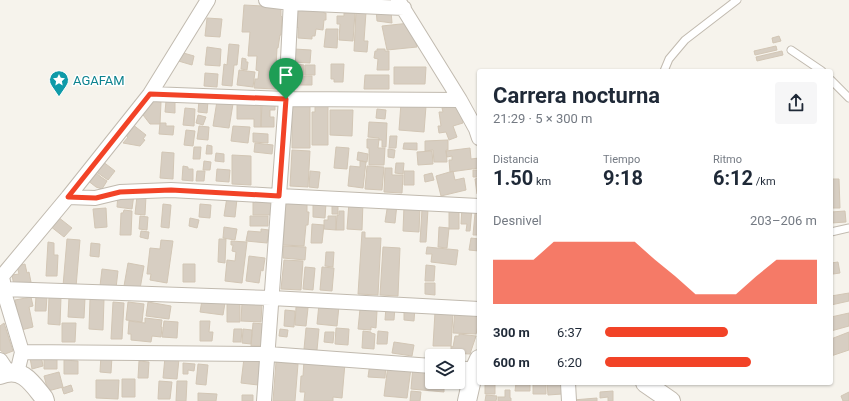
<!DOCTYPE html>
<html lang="es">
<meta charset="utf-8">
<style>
body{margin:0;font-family:Roboto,sans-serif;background:#f6f6f7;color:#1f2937;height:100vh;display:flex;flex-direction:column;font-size:15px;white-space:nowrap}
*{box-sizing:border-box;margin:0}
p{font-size:13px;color:#747a83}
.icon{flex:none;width:22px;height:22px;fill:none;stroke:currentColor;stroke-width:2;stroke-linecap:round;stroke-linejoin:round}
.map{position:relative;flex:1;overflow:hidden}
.sheet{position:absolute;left:477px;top:69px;width:356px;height:316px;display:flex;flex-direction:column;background:#fff;border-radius:4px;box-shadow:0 1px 3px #0004}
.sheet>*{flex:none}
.buttons{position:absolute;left:425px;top:349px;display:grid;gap:8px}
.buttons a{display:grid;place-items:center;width:40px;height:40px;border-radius:4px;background:#fff;box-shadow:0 1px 3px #0004;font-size:20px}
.pin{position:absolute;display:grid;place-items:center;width:34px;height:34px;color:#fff;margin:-41px -17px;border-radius:50% 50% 50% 0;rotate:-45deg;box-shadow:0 0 4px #0007}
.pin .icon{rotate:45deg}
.round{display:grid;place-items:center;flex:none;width:42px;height:42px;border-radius:4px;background:#f6f6f7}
.summary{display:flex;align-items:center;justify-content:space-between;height:68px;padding:0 16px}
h1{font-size:22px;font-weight:700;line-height:30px}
.metrics{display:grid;grid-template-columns:repeat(3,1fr);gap:6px;height:68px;padding:4px 16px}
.metrics div{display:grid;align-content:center}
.metrics b{font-size:20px;font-weight:700}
.metrics small{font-size:11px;font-weight:400}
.metrics p{font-size:11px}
.chart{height:112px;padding:8px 16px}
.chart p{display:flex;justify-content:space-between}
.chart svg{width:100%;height:72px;margin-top:4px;fill:#f24327;opacity:.7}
ul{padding:0 16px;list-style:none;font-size:13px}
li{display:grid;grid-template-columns:64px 48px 1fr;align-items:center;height:30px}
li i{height:10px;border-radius:5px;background:#f24327}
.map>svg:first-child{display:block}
.building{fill:#d7cec2;stroke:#d2c6b5}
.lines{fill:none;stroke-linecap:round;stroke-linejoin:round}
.service-casing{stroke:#c1baaf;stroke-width:9}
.minor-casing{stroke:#c1baaf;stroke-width:16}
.tertiary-casing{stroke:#c1baaf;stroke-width:20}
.service{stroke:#fff;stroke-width:7}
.minor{stroke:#fff;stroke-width:14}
.tertiary{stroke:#fff;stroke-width:18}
.route-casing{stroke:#fff;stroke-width:8}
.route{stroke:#f24327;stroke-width:5}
.labels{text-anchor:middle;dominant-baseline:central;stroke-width:3;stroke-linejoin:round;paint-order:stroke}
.culture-label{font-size:13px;fill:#0d838f;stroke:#fff;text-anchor:start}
</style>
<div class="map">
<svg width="849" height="401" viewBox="0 0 849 401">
<rect width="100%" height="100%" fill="#f6f3ec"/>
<path class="building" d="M244,5L281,7V16L282,17L281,35H280L278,48H277L276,67H278L276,89L254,88L255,79H258L259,71L256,70L257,56H248L250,32H242Z
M298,6L324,8V13H326V20H324L323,30L316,29L315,36H312V39L298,38V27L297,28Z
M376,9L391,11L392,23L377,21Z
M356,11L366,12L364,41H368L367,52L354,51Z
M344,13H355L353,41L339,40L340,24H337V16H344Z
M207,18L222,19L220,37L205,36Z
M410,23L417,47L387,50L382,26Z
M326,29H338L337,48L324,47Z
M779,36L781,41L773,43L772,38Z
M229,44L239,45L237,65H234L232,86L222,85L224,64L227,65Z
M776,46L777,50L755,55L754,51Z
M207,47L221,49L220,66L205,65Z
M294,49L311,50L310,63L293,62Z
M377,49H385V51H389V70H377L378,59L374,58L375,51H377Z
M782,51L783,55L757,61L756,57Z
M180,52L194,56L192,65L175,60Z
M242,58L246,59V62H248L247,70L241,69Z
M293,64L304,65V75L292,74Z
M331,64H344L343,82H334V79H331Z
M305,65H315V75H305Z
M394,67H426L425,84H394Z
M239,70L255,72L253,87L237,85Z
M205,73L218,74L217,87L204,86Z
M365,75H389V89H364Z
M293,76H312V85H292Z
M149,99L161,102L160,124H150L140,111Z
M199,100L208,101L207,113L198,112Z
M166,101H175V113L165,112Z
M217,101L233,104L229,128L213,126Z
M237,102H261V127H254V119H237Z
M262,102L275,103V110H270V117H274V127H261Z
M401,103L426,106L424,132L399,130Z
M292,104H310V148H292Z
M460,105L463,123L453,126L457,137L449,140L446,132L439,133L438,126H441L439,112H443L442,108Z
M315,106H328V145H312V112H315Z
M185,108L195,109L194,126L183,125Z
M377,109L386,110L385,119L376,118Z
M330,110H353L352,136L330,135Z
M198,115L206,117L203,125L196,123Z
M369,122L387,123L386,147H382V140H379V138L368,137Z
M160,123H166V126H174L173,135L159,134Z
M132,124L146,135L143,139L145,140L140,146L123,143L128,137L124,134Z
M199,126L209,127L208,140L197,139Z
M233,126L250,127L248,143L231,141Z
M186,130L195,131L193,146L184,145Z
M253,133L268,134V143L253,142Z
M390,136H397L396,148H389Z
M367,139H379L378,148H385L384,165H369V148H367Z
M448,140V150H446L447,162H434L433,150L425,151V141Z
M255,143L273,145L272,154L254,152Z
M404,143H417V150L403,149Z
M207,145L212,146V154H206Z
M194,147H201L200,159H193Z
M336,147L349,148L347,169L334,168Z
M470,148L471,159L479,158V168L450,172L449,160H452V156L447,157L446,151Z
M388,149L395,150L394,158L388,157Z
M292,150L310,151L308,187L290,186Z
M432,151L433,164L418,165L417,152Z
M162,152L174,153L173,179L160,178Z
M358,152L368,154L367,162L357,160Z
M216,153L224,154V162L215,161Z
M232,155L251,156V185L232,184Z
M102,161L115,171L108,180L95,171Z
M204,161L211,162L210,170H203Z
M360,161L366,162L363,188L348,186L350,166L360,167Z
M396,163H404L403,174L395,173Z
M183,166L188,167V169H193V181L182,180Z
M367,166L384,167L382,190L365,189Z
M385,168H392V175H403L402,193L384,192Z
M217,169L230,170L229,182L216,181Z
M473,170H479V177H473Z
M197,171H205L204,181H196Z
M310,171L320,172L318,188L309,187Z
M404,171H414V185H404Z
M453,171L455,180L464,178L466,190L441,196L436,176Z
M95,172L101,177L107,181L102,189L96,187L87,180Z
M432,173L434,180L425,182L424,175Z
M479,178V193L477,194L475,179Z
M831,179H839L840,208H831Z
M118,193L134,194L132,209L117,207Z
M137,196H146L145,215L135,214Z
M227,197L237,199L235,217L224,216Z
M286,201L307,202V212H309L308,225H306L304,246L283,245Z
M253,202H277V215H253Z
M313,202L326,203L325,218L313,217Z
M332,202H338V214H332Z
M349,202H363L362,230L347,229Z
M388,203L397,204L395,223L385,222Z
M163,204L171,205L169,228L161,227Z
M200,204L211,205L210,218L199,217Z
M404,206L420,207L419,232L403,231Z
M462,207L472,208L470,231H466L467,224H461Z
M106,208L107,227L95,228L93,209Z
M449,208H459V229H449Z
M422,209H428L426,242H420Z
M124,210L132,211L131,235H120L121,213H123Z
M339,211H344V230H336L337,215H339Z
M845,211L846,222L831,223V212Z
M475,213H479V235H473Z
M140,216L148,217L147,230L139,229Z
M250,216H268V226H250Z
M328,216H336V230L324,229V220H328Z
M58,217L72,228L64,237L50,226Z
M190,218L199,220L197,228L189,226Z
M312,224L324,225L322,243H311Z
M224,227L237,229L235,240L223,238Z
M439,227L449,228L447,248L438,247Z
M261,229L269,230L267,243L246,241L248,231L261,232Z
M141,231L149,232L148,239L140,237Z
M362,232H365V238H381L378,295L358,294Z
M471,238L479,239V251L469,250Z
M67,239L80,240L76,287L63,286Z
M219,239H226L225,263L218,262Z
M161,240L173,241L167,283L150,280L151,274H147L150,248L160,249Z
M231,241L247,242L242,283L225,281L227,260L235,261L236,252L232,251L233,245H231Z
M48,242L54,243V255H58L57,276H46Z
M91,243L100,244L99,257L90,256Z
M283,246L306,247L305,260L283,258Z
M383,247L400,248L398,296L380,295Z
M427,247L458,250L456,265L431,262L432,254H426Z
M326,252H334L333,267L325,266Z
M249,256L265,258L263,271L261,270L259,283L246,281Z
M284,260L303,261L301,290L281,289Z
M838,262L840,273L833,274L831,263Z
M128,263L144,266L140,289L124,286Z
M25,264L27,273L29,272L31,282L14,286L12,275L19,274L17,266Z
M183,264H195V282H183Z
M426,265L435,266L434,281H425Z
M305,267L315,268L313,290L303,289Z
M322,267L334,268L332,291L320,290Z
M102,269L118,271L116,288L100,286Z
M425,283H435V295L425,294Z
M849,293V301L831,305V296Z
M36,296H47L46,311H35Z
M49,296L61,297L60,325L48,324Z
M31,297L33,306L29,307L33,327L21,330L15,300Z
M69,297L85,298L84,318L68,317Z
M90,299H104L103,330L89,329Z
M202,300L225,303L223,315L200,312Z
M227,300H240V322H227Z
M113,302L124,303L122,339H111Z
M128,302L144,304L142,322L126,320Z
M148,302L171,306L169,319L146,316Z
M242,302L262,303L261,322L241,321Z
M319,304L339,306L337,326L317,324Z
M296,307L308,308L306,326L295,325Z
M386,307H395L394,320H385Z
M404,308H415L414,321L404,320Z
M360,309L377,311L376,328L371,327V330L358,329Z
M285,310L295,311L294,327L284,326Z
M455,310L479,312V322L476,334L453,333Z
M435,312L453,313L451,346H433Z
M849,313V326L831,331V317Z
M145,318L162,320L161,327H162L161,337L152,336L151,342L131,340V334H128L129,321L145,323Z
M164,321L178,322L177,338L162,337Z
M200,321H210L209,332H213L212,341H200Z
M4,323L13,351L5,354L0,350V326Z
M62,323H76L75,342H62Z
M253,323L264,324L262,346H251Z
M306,328L319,329L317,350L304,349Z
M336,328L349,329L348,345L335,344Z
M234,329H242L241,342H233Z
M243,329L252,330L251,344L242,343Z
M280,329L288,330L287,337L279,336Z
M363,331L371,332V333L375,334L374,349L362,348Z
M378,331L388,332L387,344H377Z
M325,332H334L333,343L324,342Z
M849,332V350L831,356V339Z
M459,334L476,336L470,354L451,353V346L453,347L455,336H459Z
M394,342L414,345L412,356L392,353Z
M41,355L43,366L32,369L30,358Z
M101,355L112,356L111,373L100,372Z
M165,357L179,359L177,379L163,378Z
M57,358V369H44V359Z
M244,358L260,359L258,385L241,383Z
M64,360L78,361V374H64Z
M304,360L345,363L342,398L333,397V401H304L305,392H300L301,376H303Z
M139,361L149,362L148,378H138Z
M276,362L298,364L295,401H273Z
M183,363L195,364L194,371L188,370V374H183Z
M370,363L386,364L385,378L368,377Z
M198,364L208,365L206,385L196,384Z
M388,365L411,368L407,398L384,396Z
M413,366L432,372V382H444V392L411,389Z
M59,372L63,387L48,391L44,376Z
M122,379H135V397H122Z
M96,380H119L118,399L96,398Z
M159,381L172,382L170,399H158Z
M177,381H187L186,401H176Z
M516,383H530V391H515Z
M533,383H546V394H533Z
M547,383H562V394L548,395Z
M485,384H495V394H485Z
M71,385L73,391L64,394L62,388Z
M505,390H510V398H511V401H498V397H505Z
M411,391L421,392L420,401H410Z
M613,391V401H608V397L600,398V392Z
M849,392V401H843L841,396Z
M198,393L217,394L216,401H198Z
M242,395H253V401H242Z
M486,395L497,396L496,401H485Z
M597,398V401H573V400Z"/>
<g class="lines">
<defs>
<path id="service" d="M791,50L822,71
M664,71L669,59L685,40L737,0
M831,80L849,98
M831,232L849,228"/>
<path id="minor" d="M266,0L291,3L404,8
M398,0L460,100L476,129L479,138
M150,94L286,99L460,100
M68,197L95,198L120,192L171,190L279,196L479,206
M3,275L68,197L150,94L208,0
M3,281V289L22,352L17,373
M3,289L271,298L479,309
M22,352L268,354L432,366
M0,360L8,372
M458,368L474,370
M568,383L569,401
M264,401L286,99L291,0"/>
<path id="tertiary" d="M0,375C22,366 32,383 44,398L45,401
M645,383L671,401
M467,401L474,370L479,359"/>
</defs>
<use href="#service" class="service-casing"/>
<use href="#minor" class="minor-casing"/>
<use href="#tertiary" class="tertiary-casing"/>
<use href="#service" class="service"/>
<use href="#minor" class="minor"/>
<use href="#tertiary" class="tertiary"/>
</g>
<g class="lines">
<defs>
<path id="route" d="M150,94L286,99L279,196L171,190L120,192L96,198L68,197Z"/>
</defs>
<use href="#route" class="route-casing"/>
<use href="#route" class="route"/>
</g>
<defs>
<symbol id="sight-pin" viewBox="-11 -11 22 30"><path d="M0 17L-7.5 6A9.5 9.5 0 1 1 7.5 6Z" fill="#0f9aa8" stroke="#fff"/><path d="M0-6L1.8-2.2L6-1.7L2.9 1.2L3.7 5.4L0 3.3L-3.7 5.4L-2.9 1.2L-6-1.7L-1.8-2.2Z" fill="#fff"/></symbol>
</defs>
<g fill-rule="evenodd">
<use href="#sight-pin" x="48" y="69" width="22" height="30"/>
</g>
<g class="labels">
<g class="culture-label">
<text x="73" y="80">AGAFAM</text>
</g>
</g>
</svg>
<div class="buttons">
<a><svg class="icon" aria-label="layers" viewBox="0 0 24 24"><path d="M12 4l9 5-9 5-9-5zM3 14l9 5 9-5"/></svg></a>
</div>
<div class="pin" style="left:286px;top:99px;background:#1e9e55"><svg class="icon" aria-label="arrive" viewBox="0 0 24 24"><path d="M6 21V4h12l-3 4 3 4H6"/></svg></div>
<section class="sheet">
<div class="summary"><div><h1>Carrera nocturna</h1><p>21:29 · 5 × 300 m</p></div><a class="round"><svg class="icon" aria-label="share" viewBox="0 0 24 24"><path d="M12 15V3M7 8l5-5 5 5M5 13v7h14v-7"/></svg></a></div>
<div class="metrics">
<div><p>Distancia</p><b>1.50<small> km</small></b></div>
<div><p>Tiempo</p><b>9:18</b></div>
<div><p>Ritmo</p><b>6:12<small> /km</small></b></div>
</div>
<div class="chart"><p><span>Desnivel</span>203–206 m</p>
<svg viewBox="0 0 160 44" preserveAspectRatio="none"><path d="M0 44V17L10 17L20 17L30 6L40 6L50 6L60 6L70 6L80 17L90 27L100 38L110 38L120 38L130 27L140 17L150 17L160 17V44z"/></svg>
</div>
<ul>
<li><b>300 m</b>6:37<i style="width:58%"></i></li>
<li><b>600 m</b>6:20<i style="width:69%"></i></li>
</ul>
</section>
</div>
